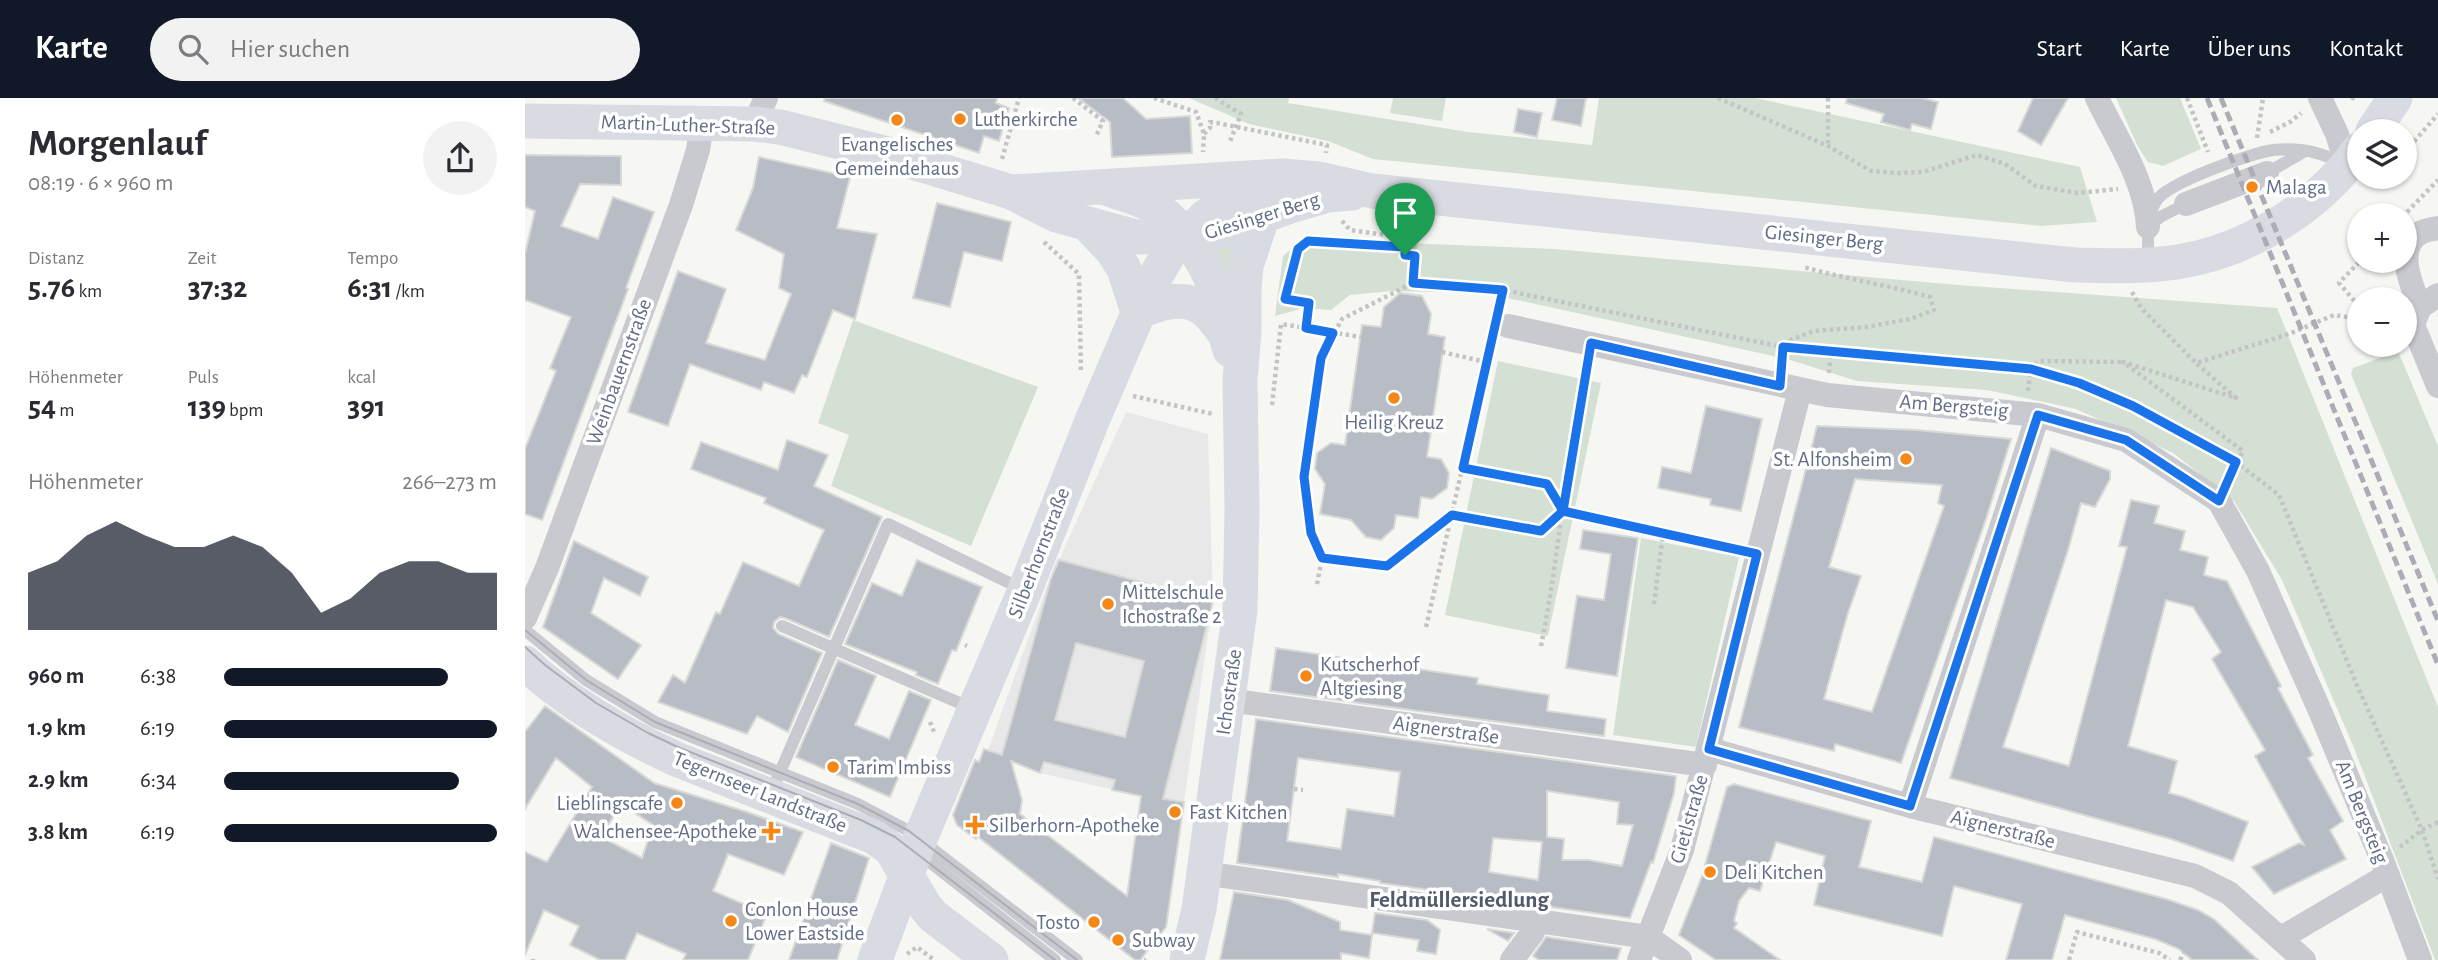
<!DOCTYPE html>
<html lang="de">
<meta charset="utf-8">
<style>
body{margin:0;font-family:"Alegreya Sans",sans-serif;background:#f2f2f3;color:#2b2b33;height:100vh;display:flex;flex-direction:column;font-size:26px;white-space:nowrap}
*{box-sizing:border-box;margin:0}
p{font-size:23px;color:#7c7c81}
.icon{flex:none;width:38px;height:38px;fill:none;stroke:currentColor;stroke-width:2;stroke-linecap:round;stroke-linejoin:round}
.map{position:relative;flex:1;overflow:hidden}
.sheet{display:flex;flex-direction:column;background:#fff;width:525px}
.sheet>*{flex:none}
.fabs{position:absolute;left:1822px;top:21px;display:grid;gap:14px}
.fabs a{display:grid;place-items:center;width:70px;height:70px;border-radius:50%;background:#fff;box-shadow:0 2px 5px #0004;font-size:35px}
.pin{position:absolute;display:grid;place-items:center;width:60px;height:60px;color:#fff;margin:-72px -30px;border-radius:50% 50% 50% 0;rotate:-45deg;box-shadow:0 0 7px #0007}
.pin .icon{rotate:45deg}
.round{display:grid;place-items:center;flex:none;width:74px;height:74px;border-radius:37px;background:#f2f2f3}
.head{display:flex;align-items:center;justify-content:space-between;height:119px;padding:0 28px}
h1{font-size:38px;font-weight:700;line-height:52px}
.metrics{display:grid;grid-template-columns:repeat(3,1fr);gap:10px;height:119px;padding:7px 28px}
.metrics div{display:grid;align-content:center}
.metrics b{font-size:30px;font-weight:700}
.metrics small{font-size:19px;font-weight:400}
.metrics p{font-size:19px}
.chart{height:196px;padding:14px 28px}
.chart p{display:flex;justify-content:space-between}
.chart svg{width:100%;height:126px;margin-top:7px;fill:#111827;opacity:.7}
ul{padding:0 28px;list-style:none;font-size:23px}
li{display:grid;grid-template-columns:112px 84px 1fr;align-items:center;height:52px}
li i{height:18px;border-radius:9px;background:#111827}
header{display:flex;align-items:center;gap:42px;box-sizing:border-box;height:98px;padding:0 35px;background:#111827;color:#fff}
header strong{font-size:33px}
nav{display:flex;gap:38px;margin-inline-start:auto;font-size:24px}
.search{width:490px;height:63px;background:#f2f2f3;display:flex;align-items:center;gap:18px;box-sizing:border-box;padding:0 24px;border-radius:38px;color:#7c7c81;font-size:26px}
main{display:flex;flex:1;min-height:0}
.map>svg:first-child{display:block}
.built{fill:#e7e8e7}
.green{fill:#d5e0d4}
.building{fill:#b8bcc4;stroke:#d8d9d6;stroke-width:2;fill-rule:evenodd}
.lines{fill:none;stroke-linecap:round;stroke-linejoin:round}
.path{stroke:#c4c4c7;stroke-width:4.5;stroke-dasharray:3.5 3.5;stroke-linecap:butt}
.lane{stroke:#c9cacf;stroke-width:12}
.street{stroke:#c9cacf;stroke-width:24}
.secondary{stroke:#d9dbe2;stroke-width:35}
.tram{stroke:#aaadb5;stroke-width:2}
.rail{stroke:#aaadb5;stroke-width:5;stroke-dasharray:10 5;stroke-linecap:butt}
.route-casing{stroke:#fff;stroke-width:14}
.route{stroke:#1a73e8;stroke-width:9}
.poi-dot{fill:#f58716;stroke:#fff;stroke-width:2.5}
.labels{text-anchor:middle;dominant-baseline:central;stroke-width:7;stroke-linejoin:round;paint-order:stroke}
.poi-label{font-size:21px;fill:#636d88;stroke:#fff;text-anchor:start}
.street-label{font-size:21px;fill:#636d88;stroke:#fff}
.neighbourhood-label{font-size:23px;font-weight:bold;fill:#52596c;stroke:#fff}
</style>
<header>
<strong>Karte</strong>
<div class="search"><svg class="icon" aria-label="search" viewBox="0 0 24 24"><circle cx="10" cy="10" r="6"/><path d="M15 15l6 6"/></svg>Hier suchen</div>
<nav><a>Start</a><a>Karte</a><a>Über uns</a><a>Kontakt</a></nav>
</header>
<main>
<section class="sheet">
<div class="head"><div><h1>Morgenlauf</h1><p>08:19 · 6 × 960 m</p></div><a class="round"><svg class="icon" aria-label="share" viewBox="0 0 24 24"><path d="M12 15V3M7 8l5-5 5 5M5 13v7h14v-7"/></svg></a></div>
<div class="metrics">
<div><p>Distanz</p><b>5.76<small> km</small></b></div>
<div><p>Zeit</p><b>37:32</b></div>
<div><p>Tempo</p><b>6:31<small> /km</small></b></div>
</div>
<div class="metrics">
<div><p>Höhenmeter</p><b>54<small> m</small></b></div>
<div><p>Puls</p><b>139<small> bpm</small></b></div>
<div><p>kcal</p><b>391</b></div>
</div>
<div class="chart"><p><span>Höhenmeter</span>266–273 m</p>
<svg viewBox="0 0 160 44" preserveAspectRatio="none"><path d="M0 44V24L10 20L20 11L30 6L40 11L50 15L60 15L70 11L80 15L90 24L100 38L110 33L120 24L130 20L140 20L150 24L160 24V44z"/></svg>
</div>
<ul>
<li><b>960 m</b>6:38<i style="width:82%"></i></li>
<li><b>1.9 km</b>6:19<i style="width:100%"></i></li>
<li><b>2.9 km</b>6:34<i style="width:86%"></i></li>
<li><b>3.8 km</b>6:19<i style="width:100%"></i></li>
</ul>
</section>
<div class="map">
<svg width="1913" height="862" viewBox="0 0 1913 862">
<rect width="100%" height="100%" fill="#f6f7f3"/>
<path class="built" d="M601,314L683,336L688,503L659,704L616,698L515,675L463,652L532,461L534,462Z"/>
<path class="green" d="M664,0H764L763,5L943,34L1067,47L1074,0H1230L1555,69L1572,124L1516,128L848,61L803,43L724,26Z
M868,0H921L917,23L865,15Z
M1591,0H1655L1676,51L1638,68L1623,64L1613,49Z
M784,136L878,145L1030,151L1433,187L1752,210L1913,609V862H1910L1829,650L1757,482L1709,403L1648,355L1551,311L1462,292L1332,283L1262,261L960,195L867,193L825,197L806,212L779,210L750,218L758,158Z
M709,146V187L687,152Z
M328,222L513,289L446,448L306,388L324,337L293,325Z
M1873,253L1913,348V486L1826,276L1828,270Z
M973,263L1076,285L1023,538L920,517Z
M1116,440L1214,459L1171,649L1088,637Z"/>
<path class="building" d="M300,0H472L471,5L484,10L474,43L459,38L454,55L299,3Z
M553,0H598L621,21L665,18L667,55L587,59L585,24Z
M1032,0H1061L1056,28L1027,22Z
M1322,0H1397L1413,4L1406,31L1387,26L1385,32L1356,24L1359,16L1321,5Z
M1508,0H1543L1516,47L1493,33Z
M993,11L1017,15L1012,39L989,34Z
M0,57L96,58V87L55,86L36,128L73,141L88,99L129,114L101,190L103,191L17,422L0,416V351L31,273L25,270L46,219L0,202V156L10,113L0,109Z
M234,59L325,79L312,130L352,136L330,221L308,212L282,279L277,277L269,295L239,284L236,292L165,266L143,328L103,314L153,173L201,191L181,245L240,262L266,196L254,190L259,156L211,132L228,90Z
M412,105L486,124L477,163L439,154L425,209L388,200Z
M875,195L897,198L906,216L903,236L920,239L902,359L916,361L924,375L922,390L907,401L896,399L893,420L871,417L869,430L856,442L841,439L826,422L795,416L800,386L790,371L792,355L806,345L820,347L837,227L856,229L859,209Z
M1181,308L1237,321L1216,413L1185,407L1186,401L1133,390L1137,369L1166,375Z
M1292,328L1392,332L1486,341L1461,421L1376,665L1310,646L1309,653L1214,629ZM1330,381L1417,387L1413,405L1419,408L1347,614L1299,601L1322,518L1336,478L1304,469Z
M262,342L303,357L289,388L357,419L304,539L260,520L255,519L249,524L248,530L253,536L297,555L263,634L232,618L222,636L133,604L148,577L160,585L191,514L195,516L218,464L274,488L299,432L239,405L241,400L166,371L176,344L253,372Z
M1526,350L1585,373V381L1570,409L1556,405L1543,452L1478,649L1544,668L1602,449L1594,448L1606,402L1634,408L1629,425L1660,433L1655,452L1683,459L1679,477L1702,483L1756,588L1753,590L1788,657L1783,660L1818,723L1805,732L1821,761L1749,796L1727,769L1774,745L1779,747L1730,658L1740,652L1687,561L1696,554L1668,509L1641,502L1603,648L1652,663L1644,695L1659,699L1723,724L1708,763L1646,741L1425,680Z
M1058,432L1113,440L1092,578L1041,570L1052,498L1079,502L1086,456L1055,451Z
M49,443L123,479L115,498L79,480L66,515L116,547L93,581L18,529Z
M392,462L457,489L431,553L427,552L413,586L391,577L392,574L320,546L347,485L377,498Z
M534,462L688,503L638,701L659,704L641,829L615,862H610L452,738L451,741L432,727L428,717L450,662L454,664L459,651L477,657L526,480ZM551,545L619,563L600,639L530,622ZM486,663L515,675L519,664L590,682L587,692L616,698L602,798L495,716L497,702Z
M751,550L953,580L952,586L1024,597L1022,613L1081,621L1079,638L745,593Z
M313,562L351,578L330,627L364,641L384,593L406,602L365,699L271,659Z
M20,608L129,685L222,714L278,734L259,777L203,756L188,793L242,816L223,862H158L161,856L112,835L100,862H75L45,847L54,828L19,812L0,857V754L22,764L67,689L31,660L0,711V634ZM96,706L128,727L117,760L76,739Z
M731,621L1151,678L1149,695L1128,765L1126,764L1105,820L855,785V783L813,776V779L712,765ZM773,660L875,674L869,718L822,711L816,751L762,743ZM1022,693L1094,704L1092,726L1108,727L1097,768L1063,762H1037L1039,741L1022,739ZM968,740L1017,744L1013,782L964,774Z
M1209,686L1346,723L1334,769L1397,784L1409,739L1641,801L1673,812L1690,822L1733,862H1667L1654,851L1630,841L1540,817L1527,862H1481L1497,806L1429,788L1417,838L1289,807L1300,758L1251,744L1235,793L1224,790L1214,803L1209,823L1212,825L1209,830L1255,862H1191L1154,837L1177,778L1202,689Z
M306,745L344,760L312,862H264Z
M709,794L763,802L815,824V832L847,837L844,860L816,855V862H695Z
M850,815L902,822L915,832L911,856L892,853L894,842L847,835Z
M962,831L989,835L983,843Z
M1021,839L1096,850L1092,862H1014L1008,858Z"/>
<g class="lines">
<path class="path" d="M548,0L578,23L571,38
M629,0L671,14L679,36L678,54
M690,0L716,16L704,46
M1193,0L1303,48L1346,73L1373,75L1398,74L1452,57L1480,66L1511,88L1553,95L1593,91
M1303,0V48
M1662,0L1683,54
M1827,2L1828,0
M1745,34L1765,24L1776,15
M679,36L685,30V24L692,25L802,47L801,55
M1732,40L1738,0
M1880,54L1913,16
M477,61L494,0
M1882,114L1913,82
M817,123L825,132L890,141L888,185
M519,144L554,176L556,274
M1607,194L1616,210L1671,265
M1844,201L1866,197
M974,208L978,192
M1829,222L1833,207L1814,185L1835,163
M781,230L784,205L760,201L773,151L783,143L880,149V157L890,158
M917,254L961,264
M1257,266L1258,245L1289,233L1341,229L1385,221L1409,212L1405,199C1363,187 1320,181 1279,169
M1304,275L1306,252
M1503,293L1506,271L1514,263L1598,264
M608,298L688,316
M747,307L756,226L836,239
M1703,383L1718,353L1598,264L1711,300L1671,265L1764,236L1809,217L1834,221
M1038,413L1211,451
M797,460L862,468L927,417L1016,433L1038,413L1022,386L938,370
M792,486L797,460L786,435L779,379L796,260L817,221L888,185L978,192L1258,249L1506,271L1554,285L1608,308L1711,364L1754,397L1831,585L1897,732L1913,781
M1129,506L1138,436
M901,529L966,244
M440,547L442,548
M1016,548C1035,455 1040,361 1061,269
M405,624L409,634
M383,674L390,677
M769,691L778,692
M1875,749L1897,732L1913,724
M382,856L392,849L409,862
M8,862V861
M620,862L621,861
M1544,862L1552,834L1634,855L1645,862
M1655,862L1659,855"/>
<path class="lane" d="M1742,75L1780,53
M1624,128L1635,119L1661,106
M1624,166C1623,145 1620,121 1631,103C1642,85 1726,55 1748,52C1774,49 1798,54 1820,67
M257,528L446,610
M0,532L61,582L130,624L333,706L384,733L552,862
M252,681L363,426L497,491
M392,754L530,862"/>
<path class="street" d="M1572,0C1591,40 1621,83 1623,129
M1795,0L1812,36L1822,68
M229,26L241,0
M1661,106L1742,75
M1913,197L1895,209L1888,227L1913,288
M1895,209C1887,189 1868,147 1897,134C1901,132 1908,131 1913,130
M983,228L1302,297L1513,317L1601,342L1694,403L1733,473L1795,613L1857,762L1895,862
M0,520L22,470L156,107L173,52L177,25
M703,602L1180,667
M1184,651L1385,708L1670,778L1704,795L1779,862
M1385,708L1513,317
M678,775L1123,839L1155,862
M1756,840L1863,777
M987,862L1008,834L1009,822
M1114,862L1157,752L1275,292"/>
<path class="secondary" d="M0,23L229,26L255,29L355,54L486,94L531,117L611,139H659L691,135L765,108L803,97L827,95
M1848,33L1870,0
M586,92C601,97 618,101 631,110C660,130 683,167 693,199C698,217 699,235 705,252
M486,94L758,78L794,81L847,93L1550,167C1584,168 1618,169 1652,164C1723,153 1792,110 1834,52
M564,128L587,152L599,171L613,214
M613,214C634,205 660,196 680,212C687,218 693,227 699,234
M0,565C44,606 97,636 151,661L349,739L366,751L399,807L408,818L466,862
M350,862L395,741L500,492L567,323L624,190L644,155L681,118L718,95L745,84
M662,862L674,811L715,512L717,411L715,282L719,234V192L721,168L737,120"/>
<path class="tram" d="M0,532L61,582L130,624L333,706L384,733L552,862
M0,549L20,567L71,605L123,635L155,650L336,722L370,739L530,862"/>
<path class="rail" d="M1682,0L1913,567
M1696,0L1913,523"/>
</g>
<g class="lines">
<defs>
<path id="route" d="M880,157L890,158L888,185L978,192L938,370L1022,386L1038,413L1232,456L1184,651L1385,708L1513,317L1601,342L1694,403L1711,364L1608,308L1554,285L1506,271L1258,249L1255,288L1066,245L1038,413L1016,433L927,417L862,468L797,460L786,435L779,379L796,260L808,235L781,230L784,205L760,201L773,151L783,143L880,149V157"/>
</defs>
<use href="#route" class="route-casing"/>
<use href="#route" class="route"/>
</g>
<g class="poi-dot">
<circle cx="435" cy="21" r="7"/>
<circle cx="372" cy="22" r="7"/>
<circle cx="1727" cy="89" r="7"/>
<circle cx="869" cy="300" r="7"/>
<circle cx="1381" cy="361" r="7"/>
<circle cx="583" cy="506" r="7"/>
<circle cx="781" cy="578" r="7"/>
<circle cx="308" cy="669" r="7"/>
<circle cx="152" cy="705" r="7"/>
<circle cx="650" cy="714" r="7"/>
<path d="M446.5 716.5h7v7h7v7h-7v7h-7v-7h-7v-7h7z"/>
<path d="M242.5 722.5h7v7h7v7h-7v7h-7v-7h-7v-7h7z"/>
<circle cx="1185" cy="774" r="7"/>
<circle cx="206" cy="823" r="7"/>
<circle cx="569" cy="824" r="7"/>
<circle cx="593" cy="842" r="7"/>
</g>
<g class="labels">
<g class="poi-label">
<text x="449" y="21">Lutherkirche</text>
<text x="372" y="46" text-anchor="middle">Evangelisches<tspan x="372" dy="24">Gemeindehaus</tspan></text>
<text x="1741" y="89">Malaga</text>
<text x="869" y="324" text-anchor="middle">Heilig Kreuz</text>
<text x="1367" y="361" text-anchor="end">St. Alfonsheim</text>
<text x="597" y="494">Mittelschule<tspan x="597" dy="24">Ichostraße 2</tspan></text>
<text x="795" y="566">Kutscherhof<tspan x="795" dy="24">Altgiesing</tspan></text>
<text x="322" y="669">Tarim Imbiss</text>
<text x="138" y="705" text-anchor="end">Lieblingscafe</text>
<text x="664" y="714">Fast Kitchen</text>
<text x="464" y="727">Silberhorn-Apotheke</text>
<text x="232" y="733" text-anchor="end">Walchensee-Apotheke</text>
<text x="1199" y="774">Deli Kitchen</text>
<text x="220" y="811">Conlon House<tspan x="220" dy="24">Lower Eastside</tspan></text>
<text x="555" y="824" text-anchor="end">Tosto</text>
<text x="607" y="842">Subway</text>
</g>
<g class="street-label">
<text transform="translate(163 27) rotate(2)">Martin-Luther-Straße</text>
<text transform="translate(737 118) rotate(-17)">Giesinger Berg</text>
<text transform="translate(1299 140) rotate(6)">Giesinger Berg</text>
<text transform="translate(94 274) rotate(-70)">Weinbauernstraße</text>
<text transform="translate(1429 308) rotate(5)">Am Bergsteig</text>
<text transform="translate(514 455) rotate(-69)">Silberhornstraße</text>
<text transform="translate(704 594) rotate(-82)">Ichostraße</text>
<text transform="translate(921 632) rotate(8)">Aignerstraße</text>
<text transform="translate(235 694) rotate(22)">Tegernseer Landstraße</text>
<text transform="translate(1837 714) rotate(68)">Am Bergsteig</text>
<text transform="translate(1164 721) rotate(-74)">Gietlstraße</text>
<text transform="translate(1478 731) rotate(14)">Aignerstraße</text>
</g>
<g class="neighbourhood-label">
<text x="934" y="802">Feldmüllersiedlung</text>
</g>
</g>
</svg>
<div class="fabs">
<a><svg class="icon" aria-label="layers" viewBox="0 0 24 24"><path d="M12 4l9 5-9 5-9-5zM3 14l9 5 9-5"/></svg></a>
<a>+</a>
<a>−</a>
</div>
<div class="pin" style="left:880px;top:157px;background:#1e9e55"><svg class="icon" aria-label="arrive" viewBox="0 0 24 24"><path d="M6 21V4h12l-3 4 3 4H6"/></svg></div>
</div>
</main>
